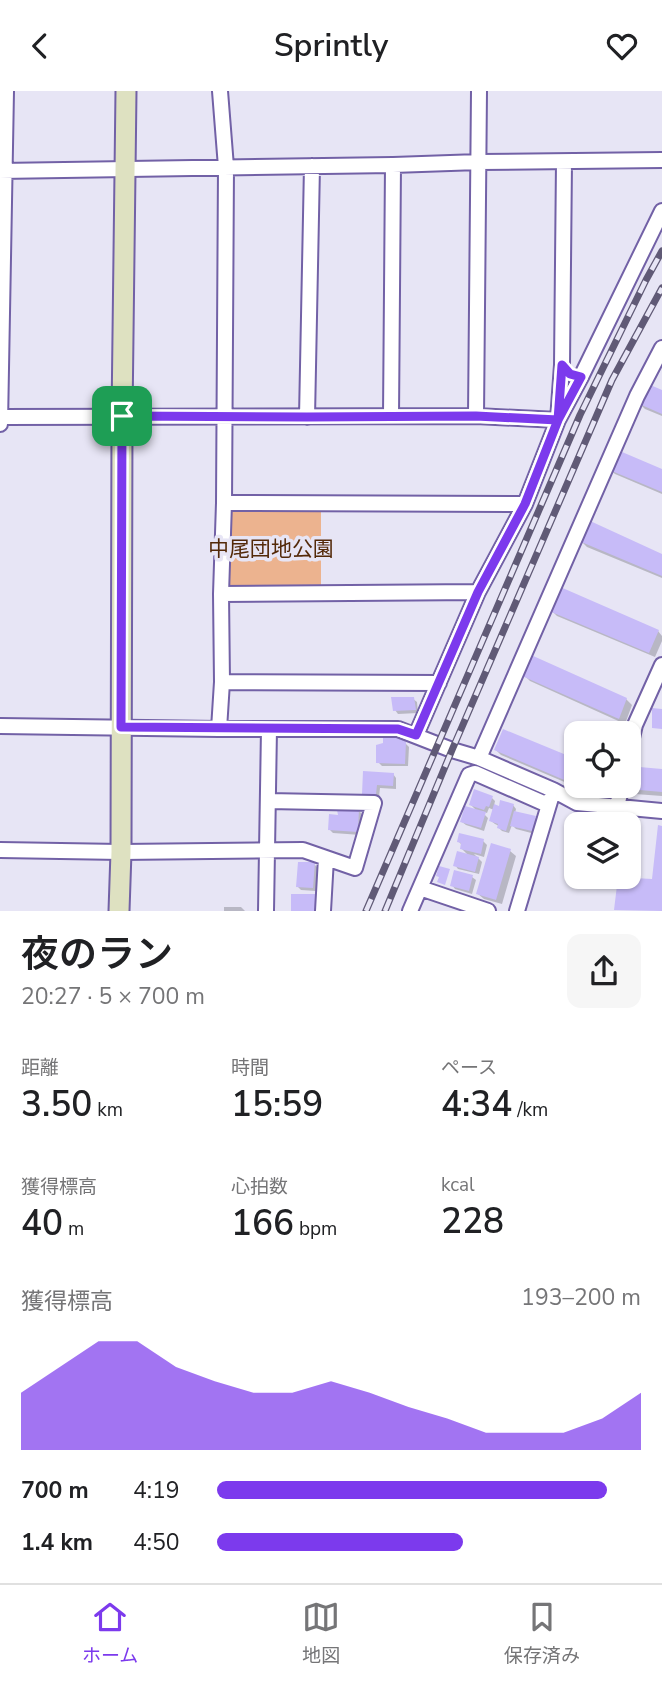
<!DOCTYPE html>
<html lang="ja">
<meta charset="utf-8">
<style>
body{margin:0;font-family:"Nunito Sans","Noto Sans JP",sans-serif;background:#f6f6f6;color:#202124;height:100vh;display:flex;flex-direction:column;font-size:26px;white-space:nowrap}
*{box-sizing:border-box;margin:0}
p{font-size:23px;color:#757577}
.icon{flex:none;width:38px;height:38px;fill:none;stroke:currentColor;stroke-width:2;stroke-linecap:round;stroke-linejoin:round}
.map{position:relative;height:820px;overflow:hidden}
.panel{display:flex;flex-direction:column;background:#fff;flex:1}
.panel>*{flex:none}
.buttons{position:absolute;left:564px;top:630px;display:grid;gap:14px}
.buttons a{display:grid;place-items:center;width:77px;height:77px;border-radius:14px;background:#fff;box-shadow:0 2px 5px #0004;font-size:35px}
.pin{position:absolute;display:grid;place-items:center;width:60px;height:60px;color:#fff;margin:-30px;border-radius:14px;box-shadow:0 4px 10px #0006}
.round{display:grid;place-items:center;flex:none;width:74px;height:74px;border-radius:14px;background:#f6f6f6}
.overview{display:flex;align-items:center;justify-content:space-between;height:119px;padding:0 21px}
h1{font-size:38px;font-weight:600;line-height:52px}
.figures{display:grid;grid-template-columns:repeat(3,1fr);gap:10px;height:119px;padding:7px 21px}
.figures div{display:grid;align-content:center}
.figures b{font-size:35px;font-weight:600}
.figures small{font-size:19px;font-weight:400}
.figures p{font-size:19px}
.chart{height:196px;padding:14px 21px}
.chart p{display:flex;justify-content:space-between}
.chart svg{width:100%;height:126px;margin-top:7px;fill:#7c3aed;opacity:.7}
ul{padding:0 21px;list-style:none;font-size:23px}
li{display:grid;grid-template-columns:112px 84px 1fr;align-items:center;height:52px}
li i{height:18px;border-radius:9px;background:#7c3aed}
header{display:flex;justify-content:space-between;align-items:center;height:91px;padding:0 21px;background:#fff;font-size:32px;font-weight:600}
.tabs{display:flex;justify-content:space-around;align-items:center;height:98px;border-top:2px solid #e0e0e0;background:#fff;font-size:19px;color:#757577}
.tabs a{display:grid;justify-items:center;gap:4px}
.tabs .selected{color:#7c3aed}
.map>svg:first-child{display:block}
.green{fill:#ecb38f}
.shadow{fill:#0003}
.building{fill:#c7bbf8}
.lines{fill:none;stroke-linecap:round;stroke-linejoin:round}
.street-casing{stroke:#7261a6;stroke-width:18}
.secondary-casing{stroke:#7261a6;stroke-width:23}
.street{stroke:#fff;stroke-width:14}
.secondary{stroke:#dee1c1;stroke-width:19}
.rail-casing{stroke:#605a76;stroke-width:7}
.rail{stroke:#e7e5f5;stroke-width:4.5;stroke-dasharray:13;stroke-linecap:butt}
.route-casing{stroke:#fff;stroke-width:14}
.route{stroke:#7c3aed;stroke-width:9}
.labels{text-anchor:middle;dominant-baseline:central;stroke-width:7;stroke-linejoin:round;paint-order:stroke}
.park-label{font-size:21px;fill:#532909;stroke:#e7e5f5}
</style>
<header><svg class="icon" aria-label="back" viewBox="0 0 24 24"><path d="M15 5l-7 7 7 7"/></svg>Sprintly<svg class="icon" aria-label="heart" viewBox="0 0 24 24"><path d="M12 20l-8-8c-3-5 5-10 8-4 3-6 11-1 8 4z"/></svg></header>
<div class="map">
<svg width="662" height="820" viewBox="0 0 662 820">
<rect width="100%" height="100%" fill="#e7e5f5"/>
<path class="green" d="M224,412H321V501L221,503Z"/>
<path class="shadow" d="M662,301V325L645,318L639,312Z
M609,378L662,380V403L615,383Z
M581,450L662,465V487L587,456Z
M551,519L658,540L662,545V550L655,566L557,525Z
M524,584L626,608L632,614L625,633L530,590Z
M413,608L417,611L418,622L398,623L395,619Z
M405,652L409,656L408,675H382L378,671Z
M496,659L576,670V695H607L602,707L501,664Z
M662,679V705L635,703L630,698Z
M393,683L396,687V698L380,697L379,706L367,705L364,702Z
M492,707L495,710L494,715L500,717L513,714L516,718L515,722L535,727L539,730L535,743L516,738L512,734L509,742L502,740L499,737V735L495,733L491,730L494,719L489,717L487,722L481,720L488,727L484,740L466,734L462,731L478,721L471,714Z
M358,719L362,723L361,744L333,742L330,739L340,726Z
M573,744H576V751H572Z
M628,745H636L640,749L638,765L628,764Z
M483,750L487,754L484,766L474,763L482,771L479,783L458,778L455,774L469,765L462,758V754L459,751Z
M510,760L516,765L502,813L484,808L478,803Z
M314,773L318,777L316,800L301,799L297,795Z
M472,786L476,789L472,803L455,798L452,794Z
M224,816H241L245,820H224Z"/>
<path class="building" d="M648,293L662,299V323L637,312Z
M615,358L662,378V401L607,378Z
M588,429L662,463V485L579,450Z
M558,495L659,539L649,562L549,520Z
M531,564L627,607L619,628L522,585Z
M391,606H414L416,619L393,620Z
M652,617L662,618V638L652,637Z
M503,638L576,668V694L494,659Z
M383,643L395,644L406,651L405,673L376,672V654L383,652Z
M628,675L662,678V701L628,698Z
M363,680L394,682L393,695L377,694L376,703H362Z
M474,698L493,705L489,716L486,715L484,719L469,714Z
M500,709L514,713L506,740L497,737L498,733L489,730L494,713L499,715Z
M465,715L486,721L481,737L460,731Z
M359,718L358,741L328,739L329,723L338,724L337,719Z
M514,720L536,725L532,740L510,735Z
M658,734L662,735V820L614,819L618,786L652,788Z
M459,742L484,748L481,763L460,758L461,752L457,751Z
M628,743L637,744L635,762L628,761Z
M491,752L511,758L496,809L476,803Z
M457,760L479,766L475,781L453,775Z
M298,771H315L313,797L296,796Z
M439,775L450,778L445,794L437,791L439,786L436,785Z
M454,779L473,784L469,800L450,795Z
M291,803H316L315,820H291Z"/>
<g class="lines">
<defs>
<path id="street" d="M0,80L393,74L479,71L662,69
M391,325L393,74
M476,325L479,0
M0,326L476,325L558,329L562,274L564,71
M307,326L312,75
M0,333L6,0
M224,412L525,413
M221,503L478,501
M222,591L439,592
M0,635L219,638H398L452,659L479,667L553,699L577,712L662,720
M219,638L222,591L221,503L224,412L226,76L220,0
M416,644L478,501L525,413L558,329L581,286L662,120
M628,664L635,634L662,574
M479,667L637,305L662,257
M617,715L622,695
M0,759L121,761L303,759L355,777L374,712L268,710
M420,797L488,820
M266,820L269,638
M323,820L326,767
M410,820L469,684L475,682L548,714
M517,820L551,707"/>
<path id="secondary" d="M119,820L121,761L122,325L126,0"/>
</defs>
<use href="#street" class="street-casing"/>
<use href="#secondary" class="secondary-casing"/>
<use href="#street" class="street"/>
<use href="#secondary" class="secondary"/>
<defs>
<path id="rail" d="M366,820L580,324L646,189L662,160
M385,820L452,659L612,289L662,197"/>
</defs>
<use href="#rail" class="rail-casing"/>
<use href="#rail" class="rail"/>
</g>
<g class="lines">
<defs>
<path id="route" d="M122,325L121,636L398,638L416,644L478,501L525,413L558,329L562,274L570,283L581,286L558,329L476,325L307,326L122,325"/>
</defs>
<use href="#route" class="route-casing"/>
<use href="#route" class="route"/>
</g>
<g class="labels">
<g class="park-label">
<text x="271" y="458">中尾団地公園</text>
</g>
</g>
</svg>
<div class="buttons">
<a><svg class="icon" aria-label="locate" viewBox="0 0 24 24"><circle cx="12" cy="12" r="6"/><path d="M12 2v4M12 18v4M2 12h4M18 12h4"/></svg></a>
<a><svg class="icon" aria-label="layers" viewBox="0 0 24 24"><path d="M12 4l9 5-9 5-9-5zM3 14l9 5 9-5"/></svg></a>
</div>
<div class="pin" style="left:122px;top:325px;background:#1e9e55"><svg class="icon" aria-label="arrive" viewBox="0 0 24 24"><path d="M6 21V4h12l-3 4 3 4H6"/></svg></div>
</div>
<section class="panel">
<div class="overview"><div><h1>夜のラン</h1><p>20:27 · 5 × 700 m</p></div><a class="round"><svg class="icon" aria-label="share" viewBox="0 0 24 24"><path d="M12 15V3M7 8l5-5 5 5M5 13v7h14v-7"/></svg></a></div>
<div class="figures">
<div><p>距離</p><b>3.50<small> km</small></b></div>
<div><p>時間</p><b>15:59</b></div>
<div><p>ペース</p><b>4:34<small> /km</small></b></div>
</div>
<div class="figures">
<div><p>獲得標高</p><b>40<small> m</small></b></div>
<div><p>心拍数</p><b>166<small> bpm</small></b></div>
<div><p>kcal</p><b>228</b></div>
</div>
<div class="chart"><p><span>獲得標高</span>193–200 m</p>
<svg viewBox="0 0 160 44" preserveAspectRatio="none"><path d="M0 44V24L10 15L20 6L30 6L40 15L50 20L60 24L70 24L80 20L90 24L100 29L110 33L120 38L130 38L140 38L150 33L160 24V44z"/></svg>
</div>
<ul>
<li><b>700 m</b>4:19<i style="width:92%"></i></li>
<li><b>1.4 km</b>4:50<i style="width:58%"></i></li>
</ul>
</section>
<nav class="tabs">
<a class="selected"><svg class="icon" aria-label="home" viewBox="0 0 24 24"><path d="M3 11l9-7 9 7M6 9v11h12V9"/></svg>ホーム</a>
<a><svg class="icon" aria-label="map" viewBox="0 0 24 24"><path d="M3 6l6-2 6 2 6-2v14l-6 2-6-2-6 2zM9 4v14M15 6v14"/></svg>地図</a>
<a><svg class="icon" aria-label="saved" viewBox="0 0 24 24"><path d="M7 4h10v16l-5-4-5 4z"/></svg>保存済み</a>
</nav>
